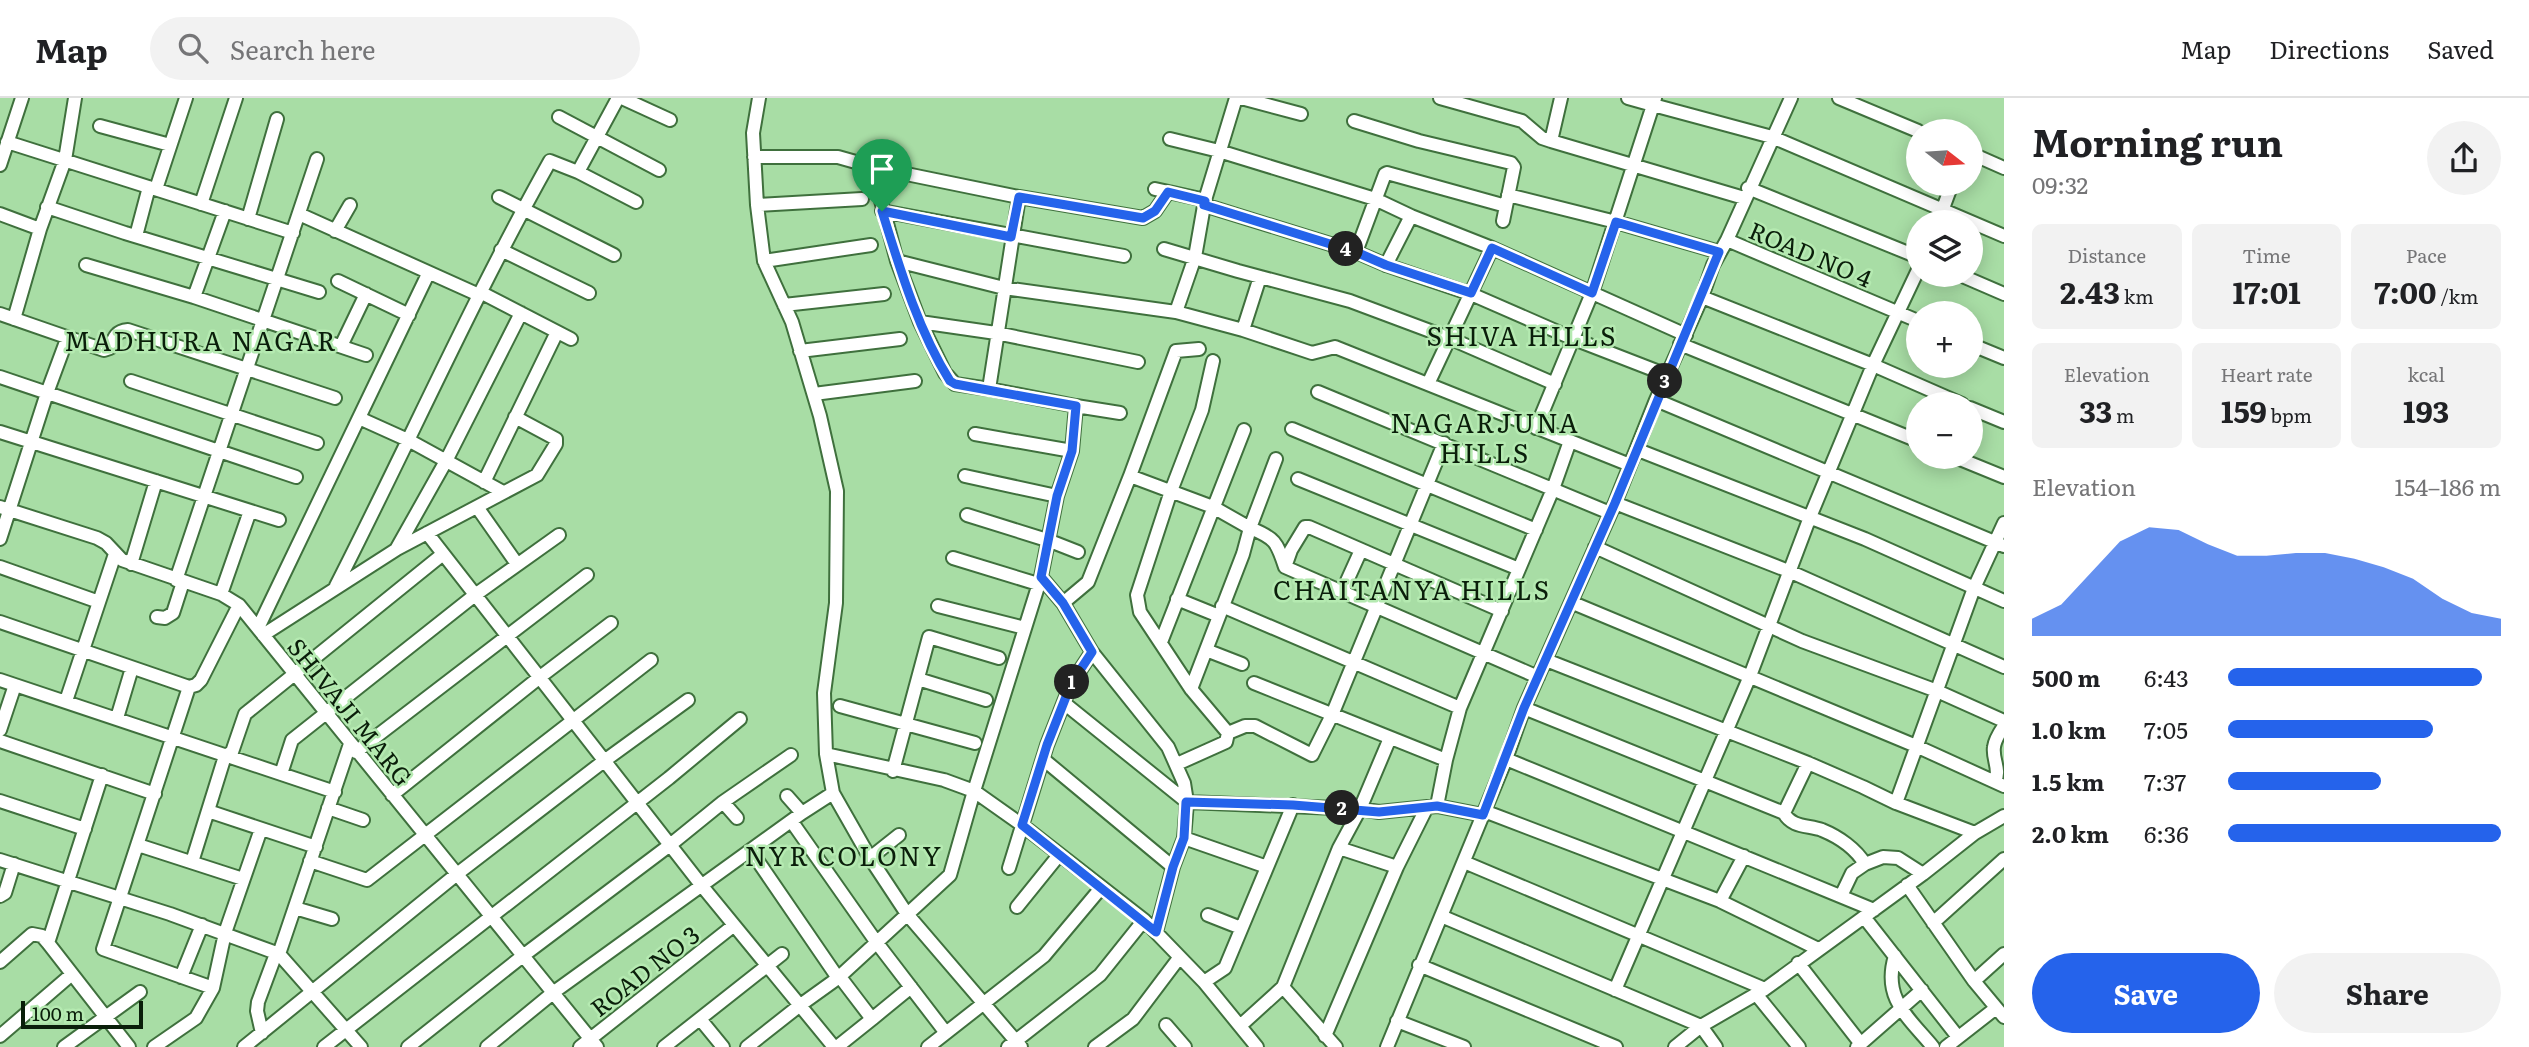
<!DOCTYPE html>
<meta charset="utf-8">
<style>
body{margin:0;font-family:Literata,serif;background:#f2f2f2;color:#202124;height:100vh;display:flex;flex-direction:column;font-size:26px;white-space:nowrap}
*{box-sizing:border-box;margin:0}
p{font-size:23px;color:#757577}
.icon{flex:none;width:38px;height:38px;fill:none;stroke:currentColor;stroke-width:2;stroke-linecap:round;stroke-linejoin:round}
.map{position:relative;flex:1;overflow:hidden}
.side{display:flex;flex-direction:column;background:#fff;width:525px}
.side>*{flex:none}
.needle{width:46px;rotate:107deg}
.buttons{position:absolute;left:1906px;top:21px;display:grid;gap:14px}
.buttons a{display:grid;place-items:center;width:77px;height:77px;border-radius:50%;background:#fff;box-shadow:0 4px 18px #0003;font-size:35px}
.scale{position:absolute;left:21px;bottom:18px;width:122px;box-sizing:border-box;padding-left:7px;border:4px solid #0a1e0a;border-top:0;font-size:19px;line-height:24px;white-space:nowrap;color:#0a1e0a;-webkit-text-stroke:5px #b5eab1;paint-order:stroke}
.pin{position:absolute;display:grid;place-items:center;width:60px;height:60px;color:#fff;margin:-72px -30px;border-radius:50% 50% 50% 0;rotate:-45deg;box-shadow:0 0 7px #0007}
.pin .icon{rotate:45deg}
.km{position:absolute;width:35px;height:35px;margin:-18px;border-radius:50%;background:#222;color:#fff;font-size:19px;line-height:35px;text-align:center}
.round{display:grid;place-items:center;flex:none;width:74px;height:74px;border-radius:37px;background:#f2f2f2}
.summary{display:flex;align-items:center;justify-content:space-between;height:119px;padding:0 28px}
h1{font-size:38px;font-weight:700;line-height:52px}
.figures{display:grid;grid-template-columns:repeat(3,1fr);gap:10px;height:119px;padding:7px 28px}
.figures div{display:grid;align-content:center;border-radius:10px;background:#f2f2f2;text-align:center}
.figures b{font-size:30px;font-weight:700}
.figures small{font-size:19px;font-weight:400}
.figures p{font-size:19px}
.chart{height:196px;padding:14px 28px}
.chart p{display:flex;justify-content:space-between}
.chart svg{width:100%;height:126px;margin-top:7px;fill:#2563eb;opacity:.7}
.primary-button{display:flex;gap:14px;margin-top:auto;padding:14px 28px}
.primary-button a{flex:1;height:80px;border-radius:42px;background:#2563eb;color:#fff;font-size:28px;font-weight:700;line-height:80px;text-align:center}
.primary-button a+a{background:#f2f2f2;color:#202124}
ul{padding:0 28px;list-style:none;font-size:23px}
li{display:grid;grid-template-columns:112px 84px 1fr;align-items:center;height:52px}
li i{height:18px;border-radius:9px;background:#2563eb}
header{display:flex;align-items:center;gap:42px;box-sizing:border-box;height:98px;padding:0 35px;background:#fff;border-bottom:2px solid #e0e0e0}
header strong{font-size:33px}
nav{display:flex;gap:38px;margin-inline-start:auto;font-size:24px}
.search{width:490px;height:63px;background:#f2f2f2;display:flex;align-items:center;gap:18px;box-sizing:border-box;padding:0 24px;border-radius:38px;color:#757577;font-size:26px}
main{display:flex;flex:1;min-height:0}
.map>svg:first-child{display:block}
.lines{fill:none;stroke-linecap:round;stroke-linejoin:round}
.minor-casing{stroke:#3f703d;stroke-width:16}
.minor{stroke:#fff;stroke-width:12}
.route-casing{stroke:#fff;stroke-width:14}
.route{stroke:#2563eb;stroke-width:9}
.labels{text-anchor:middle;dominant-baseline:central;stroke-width:5;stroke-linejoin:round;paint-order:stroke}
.street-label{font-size:24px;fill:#0a1e0a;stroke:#b5eab1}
.neighbourhood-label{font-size:26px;letter-spacing:2px;fill:#0a1e0a;stroke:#b5eab1}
</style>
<header>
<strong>Map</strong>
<div class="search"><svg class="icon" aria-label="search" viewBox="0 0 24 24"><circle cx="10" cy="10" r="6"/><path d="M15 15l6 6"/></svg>Search here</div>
<nav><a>Map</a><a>Directions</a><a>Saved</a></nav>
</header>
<main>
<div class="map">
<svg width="2004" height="949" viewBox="0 0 2004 949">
<rect width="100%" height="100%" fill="#a8dda5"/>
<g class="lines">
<defs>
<path id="minor" d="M622,0L670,22
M759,0L753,35L757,107L764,163L792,224L820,318L837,393L836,505L824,595L826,656L944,682L974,693L1022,727L1144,822L1204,884L1257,949
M1241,0L1301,16
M1440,0L1522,23L1542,40L1551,43L1744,100
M1655,0L1653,7L1772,39L2004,138
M1839,0L1918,33
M559,19L659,72
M1354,23L1419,43L1511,65L1514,69L1513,74L1503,123
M100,28L170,47
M1170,41L1219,53L1375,101L1411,118
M1551,43L1561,0
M7,44L293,135
M1970,55L2004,70
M754,59H838L877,70
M0,67L22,0
M578,74L636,104
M1748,90L1918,159
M156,91L186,0
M1155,91L1205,102
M1508,97L1616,124L1719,154
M499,99L614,157
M201,106L236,0
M757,107L862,101
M1204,107L1356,154L1386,167L1471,196L1574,241L1667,277
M47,109L125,135L319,194
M882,113L1124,158
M0,116L40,131
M299,116L479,197
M248,121L277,21
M1938,124L1952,86
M335,133L350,107
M136,138L149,89
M1727,142L1918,223
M1164,151L1238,173L1350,203L1449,240L1555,286
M501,152L589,195
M1356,154L1385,76L1387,75L1506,108
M764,163L871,147
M897,163L1004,190L1176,214L1243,232L1312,255L1335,249L1630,367
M86,167L194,199L366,257
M1386,167L1411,118L1492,150L1686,237
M1960,177L2004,196
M338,183L409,217
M480,194L571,241
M194,199L225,113
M1702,199L1873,267L1962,306
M784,207L884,196
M1176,214L1195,159L1205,102L1236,0
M0,216L104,252L110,250C114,239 116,233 128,232L335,300
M14,221L40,131L65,62L75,0
M920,224L996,235L1138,264
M1243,232L1260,179
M1680,246L1918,343
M1970,246L2004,260
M341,248L366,196
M800,253L900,241
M1213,263L1202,312L1171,393L1137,497L1140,514L1191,591L1228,635
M0,279L296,379
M131,283L317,345
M1428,286L1492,150
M989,291L955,286L945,275L920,224L897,163L875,80L877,70L1019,99L1143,120L1155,113L1168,94
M1318,294L1610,415
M814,296L915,283
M1656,302L2004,448
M1076,308L1120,315
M1970,310L2004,324
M359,320L410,343L503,394
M1536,330L1592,195L1653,7L1628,0
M1292,331L1536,432
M0,334L279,422
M975,336L1072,353
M1638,352L1865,441L2004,503
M1955,359L2004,379
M1276,361L1250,430C1275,440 1277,444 1285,469L1538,579
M965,378L1057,398
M1298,381L1519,471
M484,384L557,234
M1615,405L1791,474L2004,569
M0,409L97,440L106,445L122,462L221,496L239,507L597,949
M477,409L517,466
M967,417L1050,443L1078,454
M427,435L702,788L834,949
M0,441L47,295L67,241
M1595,449L1802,543L1937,593L2004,623
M397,450L446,363L521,215
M953,460L1038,486
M131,466L156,383
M0,469L99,504
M1285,469L1291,452L1305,429H1309L1502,513
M176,482L317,61
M336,488C408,347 472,202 550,63L578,74L618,0
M1342,494L1361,452
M221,496L250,413
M1177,501L1219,518
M1063,505L1088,484L1130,378
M1573,505L1916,648L2004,688
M239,507L201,582L196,587L189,589L103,851L213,890L225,835L261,731
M938,508L1025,530
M1222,508L1460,610
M157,519L165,520L173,515L183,484
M0,524L189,589
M258,530L428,176
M263,537L397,451L537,377L556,346V341L515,319
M1161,544L1244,332
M1206,552L1242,566
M1092,554L1168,649L1184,685L1187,704L1184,740L1173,769L1156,834
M1546,562L1808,665L1863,689L1896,705L1975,735
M918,581L986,602
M0,582L335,694
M1254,585L1446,662L1460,610L1553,391L1570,343
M1191,591L1243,456L1250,430L1213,409L1130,378L1176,253L1199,251
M66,603L115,456
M1064,605L1187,704L1360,711L1390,640
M840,608L975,645
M1524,610L1784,715C1792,730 1808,727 1822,732C1839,739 1856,751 1865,766
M117,620L132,570
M0,632L15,587
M0,643L155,696
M356,654L587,477
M1043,661L1173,769
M1506,661L1874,812
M1177,666L1226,644L1228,635L1245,628H1255L1312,657L1332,617L1444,345
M893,673L929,539L999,560
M281,676L292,642L475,497L559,437
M1995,683C2001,672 1992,661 1994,649C1995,641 2000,634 2004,628
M833,695L870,760L907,816L1021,949
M392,697L540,579L611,525
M787,698L802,715
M0,703L85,731
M723,704L737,720
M1896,705L1974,490L2004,425
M1437,708L1446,662
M328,710L363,722
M208,713L316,749
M1484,713L1720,803L1818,851
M1784,715L1808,665
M792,724L877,845L946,935
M1184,740L1267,769
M138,747L243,781
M1339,750L1397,769
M751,753L838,880
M870,760L899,737
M0,762L170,816L279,856L361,949
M310,763L367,782L651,562
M192,764L225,658L232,654L245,616L443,456
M1464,764L1765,891
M1009,770L1047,647L1071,586L1092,554L1063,505L1041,479
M1907,787L1974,883L2004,919
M0,798L5,795L14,766
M1841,798L1852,775L1865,766L1883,759L1898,760L1923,776
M1720,803L1744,758
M1017,809L1059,757
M295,810L332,821
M1208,817L1241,830
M1441,818L1701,928L1716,949
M1864,819L1958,939
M1933,825L2004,761
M48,845L129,949
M1895,858C1882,900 1908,919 1933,949
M0,864L32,836L42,838L48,845L102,677
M1798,865L1861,946
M1419,867L1616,949
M181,879L202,827
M840,879L872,921L911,889
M1974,883L2004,856
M1204,884L1225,870L1293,707
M1615,892L1750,578L1810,419L1873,267L1918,172
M1756,896L1799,949
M700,921L723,949
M1397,923L1464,949
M1166,927L1185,949
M1240,928L1283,889
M262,935L257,913L258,904L274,861L279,856L350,646
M0,938L72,876
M1325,938L1397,769L1426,711
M64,949L140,894
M154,949L196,920L213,890
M244,949L457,776L604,663L688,602
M324,949L669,680L740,621
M408,949L524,857L670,747L723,704L791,657
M487,949L554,894L802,715L833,695L826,656
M580,949L733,828
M664,949L782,856
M747,949L799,908L838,880L950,777L974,693L1041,479L1057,398L1072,353L1076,308L989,291L1019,99
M837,949L872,921
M928,949L1044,858L1101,790
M1008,949L1100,877L1144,822
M1095,949L1133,921L1179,860
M1336,949L1283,889L1339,750L1360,711L1379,714L1437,708L1483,717
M1387,949L1506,661L1524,610L1615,405L1656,302L1702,199L1713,167L1727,142L1791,0
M1675,949L1701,928L1765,891L1923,776L1975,735L2004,718
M1857,949L1922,892
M1946,949L1996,910"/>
</defs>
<use href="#minor" class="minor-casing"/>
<use href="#minor" class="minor"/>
</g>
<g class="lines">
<defs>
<path id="route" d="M1168,94L1205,103L1204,107L1356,154L1386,167L1471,195L1492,150L1592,195L1616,124L1719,154L1615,405L1524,610L1483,717L1437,708L1379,714L1293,707L1186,704L1184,740L1173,769L1156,834L1022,727L1047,647L1071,586L1092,554L1063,505L1041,479L1057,398L1072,353L1076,308L955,286L950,283C918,232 900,171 882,113L1011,139L1019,99L1143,120L1155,113Z"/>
</defs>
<use href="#route" class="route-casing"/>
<use href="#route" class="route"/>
</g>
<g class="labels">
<g class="street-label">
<text transform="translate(1811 155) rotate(23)">ROAD NO 4</text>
<text transform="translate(351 613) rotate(51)">SHIVAJI MARG</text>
<text transform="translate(644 872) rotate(-38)">ROAD NO 3</text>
</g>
<g class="neighbourhood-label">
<text x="1522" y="236">SHIVA HILLS</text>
<text x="201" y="241">MADHURA NAGAR</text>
<text x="1485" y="323">NAGARJUNA<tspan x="1485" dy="30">HILLS</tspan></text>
<text x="1412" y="490">CHAITANYA HILLS</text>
<text x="844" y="756">NYR COLONY</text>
</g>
</g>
</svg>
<div class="buttons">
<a><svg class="needle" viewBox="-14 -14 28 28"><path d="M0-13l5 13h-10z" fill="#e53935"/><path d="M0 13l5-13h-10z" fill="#757577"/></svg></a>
<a><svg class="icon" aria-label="layers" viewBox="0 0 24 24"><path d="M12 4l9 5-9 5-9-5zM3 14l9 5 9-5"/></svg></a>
<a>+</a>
<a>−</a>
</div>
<div class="scale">100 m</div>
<div class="pin" style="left:882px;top:113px;background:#1e9e55"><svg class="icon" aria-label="arrive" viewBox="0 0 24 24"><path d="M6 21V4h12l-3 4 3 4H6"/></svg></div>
<b class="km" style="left:1072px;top:584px">1</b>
<b class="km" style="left:1342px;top:710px">2</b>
<b class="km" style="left:1665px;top:283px">3</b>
<b class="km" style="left:1346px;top:151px">4</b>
</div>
<section class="side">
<div class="summary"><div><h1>Morning run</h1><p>09:32</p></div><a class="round"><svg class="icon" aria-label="share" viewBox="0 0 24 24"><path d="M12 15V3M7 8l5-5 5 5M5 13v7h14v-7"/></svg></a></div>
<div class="figures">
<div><p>Distance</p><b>2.43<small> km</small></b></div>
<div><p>Time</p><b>17:01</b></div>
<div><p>Pace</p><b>7:00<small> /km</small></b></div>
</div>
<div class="figures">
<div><p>Elevation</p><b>33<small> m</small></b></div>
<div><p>Heart rate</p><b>159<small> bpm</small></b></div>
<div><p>kcal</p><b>193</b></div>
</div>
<div class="chart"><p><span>Elevation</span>154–186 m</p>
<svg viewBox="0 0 160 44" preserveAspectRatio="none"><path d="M0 44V38L10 33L20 22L30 11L40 6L50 7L60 12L70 16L80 16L90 15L100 15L110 17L120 20L130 24L140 31L150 36L160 38V44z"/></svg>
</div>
<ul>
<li><b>500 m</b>6:43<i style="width:93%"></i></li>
<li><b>1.0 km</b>7:05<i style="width:75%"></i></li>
<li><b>1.5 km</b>7:37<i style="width:56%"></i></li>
<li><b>2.0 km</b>6:36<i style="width:100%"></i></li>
</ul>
<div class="primary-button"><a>Save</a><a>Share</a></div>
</section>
</main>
